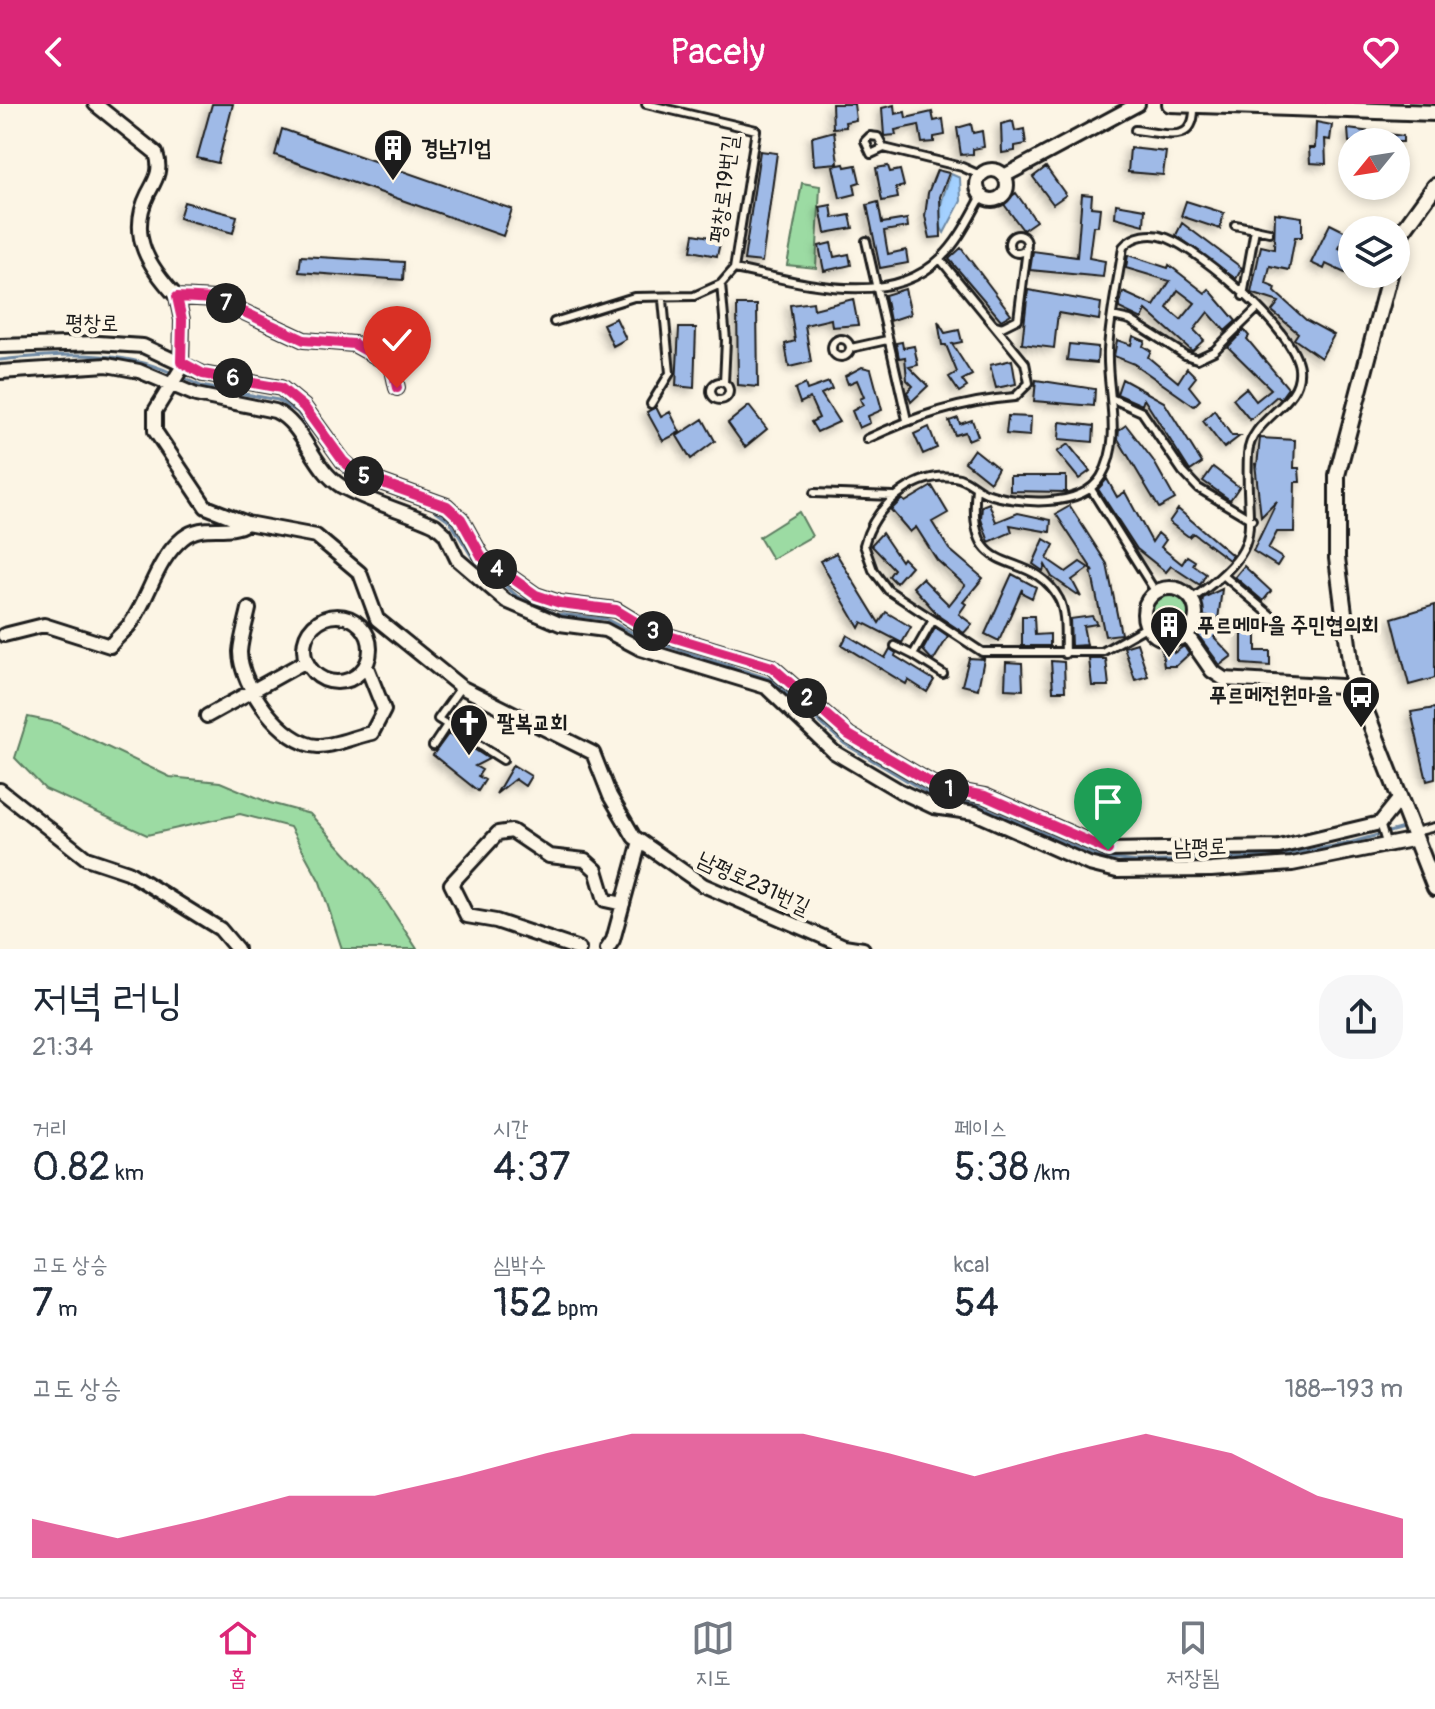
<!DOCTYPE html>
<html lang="ko">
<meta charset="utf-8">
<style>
body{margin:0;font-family:Pangolin,"Poor Story",sans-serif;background:#f6f6f7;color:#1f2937;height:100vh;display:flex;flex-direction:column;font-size:30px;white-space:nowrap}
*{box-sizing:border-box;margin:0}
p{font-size:26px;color:#747a83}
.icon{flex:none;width:44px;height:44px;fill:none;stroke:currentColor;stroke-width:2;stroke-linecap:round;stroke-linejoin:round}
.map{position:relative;height:845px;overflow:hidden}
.panel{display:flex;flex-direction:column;background:#fff;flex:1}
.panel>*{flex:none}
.needle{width:52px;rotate:240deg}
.buttons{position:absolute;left:1338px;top:24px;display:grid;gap:16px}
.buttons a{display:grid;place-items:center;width:72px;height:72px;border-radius:50%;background:#fff;box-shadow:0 4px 12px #0003;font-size:40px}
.pin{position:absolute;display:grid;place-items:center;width:68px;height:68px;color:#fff;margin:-82px -34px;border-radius:50% 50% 50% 0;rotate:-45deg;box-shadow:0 0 8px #0007}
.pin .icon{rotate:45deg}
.km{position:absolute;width:40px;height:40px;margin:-20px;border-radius:50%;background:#222;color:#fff;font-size:22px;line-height:40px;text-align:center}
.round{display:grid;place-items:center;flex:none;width:84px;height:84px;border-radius:32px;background:#f6f6f7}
.head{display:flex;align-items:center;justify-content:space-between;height:136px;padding:0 32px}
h1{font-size:44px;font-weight:600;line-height:60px}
.metrics{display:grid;grid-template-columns:repeat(3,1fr);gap:12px;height:136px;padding:8px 32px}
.metrics div{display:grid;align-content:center}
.metrics b{font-size:40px;font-weight:600}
.metrics small{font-size:22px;font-weight:400}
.metrics p{font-size:22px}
.chart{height:224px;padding:16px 32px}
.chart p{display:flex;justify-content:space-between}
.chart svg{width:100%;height:144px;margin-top:8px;fill:#db2777;opacity:.7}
header{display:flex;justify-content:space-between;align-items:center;height:104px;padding:0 32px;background:#db2777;color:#fff;font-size:36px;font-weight:600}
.menu{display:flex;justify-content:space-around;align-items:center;height:112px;border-top:2px solid #e0e1e3;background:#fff;font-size:22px;color:#747a83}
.menu a{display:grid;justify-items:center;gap:4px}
.menu .on{color:#db2777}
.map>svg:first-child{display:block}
.green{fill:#9cdba3;stroke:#5c7c60;stroke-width:2}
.water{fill:#a4d1ff;stroke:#6e89a4;stroke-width:2}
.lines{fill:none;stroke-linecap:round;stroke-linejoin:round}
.stream{stroke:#6e89a4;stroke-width:3}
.building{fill:#9fbae7;stroke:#1c1c1c;stroke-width:2;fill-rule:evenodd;filter:url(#shadow)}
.service-casing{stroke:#1c1c1c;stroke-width:12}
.minor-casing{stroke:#1c1c1c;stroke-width:18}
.tertiary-casing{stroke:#1c1c1c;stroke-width:20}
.service{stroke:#fcf5e5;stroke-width:6}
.minor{stroke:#fcf5e5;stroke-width:12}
.tertiary{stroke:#fcf5e5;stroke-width:14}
.route-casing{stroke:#fff;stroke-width:16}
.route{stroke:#db2777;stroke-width:10}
.labels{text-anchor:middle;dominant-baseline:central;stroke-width:8;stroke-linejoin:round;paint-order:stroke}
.poi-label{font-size:22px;font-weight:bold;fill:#1c1c1c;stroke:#fcf5e5;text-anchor:start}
.street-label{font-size:22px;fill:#1c1c1c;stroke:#fcf5e5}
</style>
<header><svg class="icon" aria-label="back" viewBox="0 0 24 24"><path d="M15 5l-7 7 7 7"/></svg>Pacely<svg class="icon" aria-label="heart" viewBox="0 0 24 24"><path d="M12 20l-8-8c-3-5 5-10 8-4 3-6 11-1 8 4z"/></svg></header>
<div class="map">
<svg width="1435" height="845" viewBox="0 0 1435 845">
<defs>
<filter id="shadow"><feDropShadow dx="-3.5" dy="3.5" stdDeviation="4" flood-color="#0004"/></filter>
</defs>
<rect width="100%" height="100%" fill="#fcf5e5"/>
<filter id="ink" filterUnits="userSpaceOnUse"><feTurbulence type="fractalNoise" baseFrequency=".0125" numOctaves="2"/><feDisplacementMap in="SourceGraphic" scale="16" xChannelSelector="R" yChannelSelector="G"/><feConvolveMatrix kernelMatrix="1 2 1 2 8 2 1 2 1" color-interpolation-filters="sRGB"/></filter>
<g filter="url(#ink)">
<path class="green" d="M802,79L820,82L816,164L787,161Z
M799,408L812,432L772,455L759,433Z
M1150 510a20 20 0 1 1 40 0a20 20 0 1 1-40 0Z
M28,613L57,619L170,673L220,678L270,699L310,710L378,785L417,845H342L320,778L290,723L240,710L147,731L45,685L15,654Z"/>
<path class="water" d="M951,70L960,74L961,97L944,129C933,114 945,86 951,70Z"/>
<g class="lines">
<path class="stream" d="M0,256C56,250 120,245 172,269
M179,272L201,282L278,296L297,308L349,374L432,404L450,417L472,453L517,492L556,510L606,515L643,534L770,575L845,640L933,692L975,699L1101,754L1138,758L1272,753L1345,740L1407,723"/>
</g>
<path class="building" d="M212,0H233L218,59L197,54Z
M832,0H854L856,16L845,18L846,23L833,24Z
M894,1L895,10L905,8L906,14L932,8L934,17L943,15L945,31L934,33V38L922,39L919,21L895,26L896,31L884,32L882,4Z
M1013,17L1015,27L1024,25L1026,40L1015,42V47L1002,49L1001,20Z
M1316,18L1332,21L1330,36L1325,35L1326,60L1310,59L1309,44H1315Z
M971,20L973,29L982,27L984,43L973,45V50L961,51L957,24Z
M282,25L512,105L503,132L275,51Z
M1348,25L1403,32V38H1349Z
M834,27L838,59L814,61L812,33Z
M1130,44L1166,48L1163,71L1128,68Z
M760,47L777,49L762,158L744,156Z
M844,60L845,63L856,61L860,78L854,80L856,90L840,94L833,62Z
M888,62L890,68L900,66L904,82L896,84L898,94L882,97L876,64Z
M1046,63L1066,91L1053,100L1033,73Z
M937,66L949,69L940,93L941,133L930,134L925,112L928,89Z
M1016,89L1036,117L1023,126L1003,99Z
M1082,90L1092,91L1091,103L1100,104L1098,122H1093L1089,154L1105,157L1103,173L1030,166L1033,147L1077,153Z
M1186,97L1224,109L1220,125L1181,112Z
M184,98L237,112L233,129L179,114Z
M878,98L882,119L907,115L908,123L884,127L888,150L906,146L908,159L880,164L867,101Z
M1116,100L1145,105L1144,121L1115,113Z
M831,101L833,114L850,111L853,124L825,129L820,103Z
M1275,109L1302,113V133H1295L1289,166L1270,162L1266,180L1276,184L1275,188L1306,216L1334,231L1321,254L1294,235L1298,229L1272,207L1279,198L1251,189L1261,142L1274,145Z
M1182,119L1242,164L1236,175L1176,131Z
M1330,120L1348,129L1339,144L1352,150L1347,170L1326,160L1324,165L1311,159Z
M694,130L721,135L717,152L691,147Z
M831,139L834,153L849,150L851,161L824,167L819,142Z
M961,144L1011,210L1001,216L949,155Z
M1128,151L1168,164L1169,161L1205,189L1209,185L1236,217L1225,227L1208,208L1194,226L1204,236L1192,247L1146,206L1142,215L1119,204L1123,188L1154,202L1170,177L1126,164ZM1178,186L1195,199L1181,216L1167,204Z
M301,152L404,158L403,176L299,168Z
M905,185L911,210L890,217L885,191Z
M1028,186L1101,199L1099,216L1058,209L1054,244L1022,240Z
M853,195L858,221L832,223L831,215L805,221L811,258L789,263L785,240L795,237L790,201L813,198L814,205Z
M737,201H757L758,283L738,281Z
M616,214L626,235L613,242L603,220Z
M938,217L945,229L959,226L962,238L952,240L972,271L962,276L967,283L959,288L949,273L957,268L946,241H942Z
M679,224H696L694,284L676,282Z
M1244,226L1249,232L1247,235L1288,284L1280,295L1277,292L1250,316L1233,295L1246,284L1256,297L1271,285L1228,243Z
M1133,232L1145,237L1143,242L1151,247L1148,253L1178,278L1187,264L1196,273L1189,282L1200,296L1194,302L1134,260L1114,252L1117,236L1131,241Z
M902,238L903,244L914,242L918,261L909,263L928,282L911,298L907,288L913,282L907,276L905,253L899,254L896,239Z
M1069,240L1098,243L1097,259L1067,256Z
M1012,256L1016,280L996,284L990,261Z
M862,263L871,265L882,306L868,312L870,319L859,324L852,307L863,301L860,295L864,293L857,276L848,280L845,272Z
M1122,275L1164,298L1202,359L1190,367L1144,295L1142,301L1117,290Z
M1036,276L1095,285L1094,302L1034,297Z
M829,278L832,285L821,290L839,318L817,328L811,318L819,314L810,294L800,299L795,285L805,280L807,286Z
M749,302L767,325L745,343L728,319Z
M656,303L661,313L670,308L680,328L663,337L647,308Z
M1214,306L1232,332H1240L1224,344L1203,317Z
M1008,312L1031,313L1030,332L1006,330Z
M958,314L960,320L972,316L978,332L968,336L965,328L955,331L949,317Z
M703,315L715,337L691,355L677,332Z
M1060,318L1094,322L1093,338L1059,335Z
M1126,321L1153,356L1175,395L1159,404L1118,335L1119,326Z
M929,323L937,344L923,350L914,330Z
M1260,334L1295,336L1294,364H1299L1300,378H1295L1294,428H1277L1268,445L1282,454L1277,462L1253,447L1277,397L1261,413L1255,359L1257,362Z
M1068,340L1090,367L1079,375L1057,348Z
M974,345L998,364L990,378L965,358Z
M1213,363L1239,383L1230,396L1203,377Z
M1010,372H1066V388L1010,387Z
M1107,375L1117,393L1125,388L1152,438L1158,429L1166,436L1161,443L1182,460L1187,452L1195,457L1193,461L1206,470L1200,481L1171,462L1166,468L1137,445L1098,385Z
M932,382L948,409L932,418L949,445L983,474L963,498L966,500L959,510L972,520L964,529L940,513L913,483L922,474L949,501L965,481L937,456L916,423L910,428L891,406L902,395L905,398Z
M989,399L996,418L1018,409L1051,416L1050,428L1010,421L1012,428L989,438L981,415L982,402Z
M1070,402L1107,460L1121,530L1105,532L1091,466L1094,468L1056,410Z
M1178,405L1232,451L1229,456L1193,429L1189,433L1169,418Z
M882,429L901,457L903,454L911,462L896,479L889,472L894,465L871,441Z
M1044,435L1054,441L1047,455L1066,468L1080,458L1089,464L1072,476L1081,493L1052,473L1045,461L1043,467L1033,460Z
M836,449L879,519L886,508L911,523L902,539L862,518L859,524L820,457Z
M1244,462L1271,487L1263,497L1235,473Z
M1012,470L1036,483L1032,494L1022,489V485L999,537L985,530Z
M1222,485L1217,523L1220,527L1214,533L1232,552L1220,561L1198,531L1217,514L1200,512L1203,494Z
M1435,501V574L1409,581L1392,514Z
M1022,512H1034L1035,531L1050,530V542H1022Z
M1092,512L1097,520L1083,522L1087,541L1071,542L1070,515Z
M935,524L948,533L933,557L923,546Z
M1242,526L1256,527V547H1270V562L1242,560Z
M847,531L885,554L890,545L896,549L895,552L934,576L927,588L908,576L906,580L842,541Z
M1137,539L1148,572L1135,576L1124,543Z
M1161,542H1173L1174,549L1184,542L1189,550L1176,562H1164Z
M969,554L984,555L978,585L962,581Z
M1089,555H1106L1109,582H1092Z
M1051,557L1064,558L1065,587H1053Z
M1006,558L1022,559L1023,586L1005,585Z
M1435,604V675L1427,677L1411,608Z
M449,629L489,655L475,662L482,666L478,672L485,676L478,687L433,651Z
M513,661L531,672L525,682L515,675L496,690Z"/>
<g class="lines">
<defs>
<path id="service" d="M1135,26C1164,29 1195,42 1194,3
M884,44L878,33L870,32L865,37L871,50L884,44L962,63L980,71
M1235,121L1255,125L1243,192
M1255,125L1269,128
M1009 140a9 9 0 1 1 18 0a9 9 0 1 1-18 0Z
M866,137L907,316
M734,165C798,177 887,207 941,154C959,137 970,113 982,92
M721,180L726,236L724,279
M1112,212L1130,216L1185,251L1197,255L1214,247L1257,205
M554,218L634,193L694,192L721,180L734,165L756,26L646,0
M995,221L1002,223L1018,215L1027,145
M832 244a9 9 0 1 1 18 0a9 9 0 1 1-18 0Z
M851,244L887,236
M711 287a9 9 0 1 1 18 0a9 9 0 1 1-18 0Z
M1113,295L1142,308L1183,368L1198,384L1252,416
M651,300L670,269L663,196
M867,335C916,312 962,297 1015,293L1029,279L1025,259L940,155
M976,384C965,484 1029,439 1059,495C1067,511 1064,532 1065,550
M1091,385L1155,487
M814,389L893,392
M1224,472L1281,520
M933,516L913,551L943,570
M1146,523L1102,548H982L888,486L873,466L864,441C874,404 912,368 954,373C967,374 975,385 986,389C1017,400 1081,405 1101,373C1124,335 1106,287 1108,246C1110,212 1118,177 1123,143C1133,131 1152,128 1167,134C1202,148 1295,227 1299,264C1303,302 1250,313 1248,350C1244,432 1270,439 1192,495
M895,542L913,551
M461,583L438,615L503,656
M433,642L447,621
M1380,719L1386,739
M1415,728L1435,723"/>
<path id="minor" d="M95,0L156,49C162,67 156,75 148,90C127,132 150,164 177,193
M977 81a15 15 0 1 1 30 0a15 15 0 1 1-30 0Z
M1004,72L1138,0
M0,242L98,239L143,242L203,270L281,284L304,303L343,357L358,370L447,402L461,415L482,453L536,491L560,499L616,506L649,526L772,563L849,631L938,683L985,692L1108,746L1279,743L1380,719L1400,694
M0,268L107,261L139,267L196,291L275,307C305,321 312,364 341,382C369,398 405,407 435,421L445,430L457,455L506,497L560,520L605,526L641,545L766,583L834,648L900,687L934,703L975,709L1089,760L1117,767L1211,766L1292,760L1416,735
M397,284L392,261L354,240L304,236L216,195L177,193L182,216L181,265L155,307V327L206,403L247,419L316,432L360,469L377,515L461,583L593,649L610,692L634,733L703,781L844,842L863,845
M1144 510a26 26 0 1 1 52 0a26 26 0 1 1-52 0Z
M249,505C246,519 241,534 240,548C240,581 283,641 318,642C335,642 356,632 372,629L384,606L366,561
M304 545a33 33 0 1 1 66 0a33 33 0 1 1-66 0Z
M4,531L44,521L110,542C116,534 125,527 131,519C150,492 156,456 183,434C204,417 226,432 247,419
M1187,531L1212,567L1224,575L1357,583
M207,612L306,557
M0,686L86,754L128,768L220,825L237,845
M579,845L496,817L467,812L451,780L498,729L512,727L549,752L585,756L596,766L605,796L623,800
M607,845L613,836L640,737"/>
<path id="tertiary" d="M1170,0L1435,9
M1396,149L1401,129L1435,82
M1390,170L1337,371V454L1352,572L1435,784"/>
</defs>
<use href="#service" class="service-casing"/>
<use href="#minor" class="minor-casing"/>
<use href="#tertiary" class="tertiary-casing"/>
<use href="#service" class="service"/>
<use href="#minor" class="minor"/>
<use href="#tertiary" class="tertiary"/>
</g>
</g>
<g class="lines" filter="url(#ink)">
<defs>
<path id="route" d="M397,284L392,261L354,240L304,236L216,195L177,193L182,216L181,258L203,270L281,284L304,303L343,357L358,370L447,402L461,415L482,453L536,491L560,499L616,506L649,526L772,563L849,631L938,683L985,692L1108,746"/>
</defs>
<use href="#route" class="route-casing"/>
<use href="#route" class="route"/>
</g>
<defs>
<symbol id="building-pin" viewBox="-11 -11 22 30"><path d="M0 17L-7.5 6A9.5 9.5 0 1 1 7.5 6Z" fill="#1c1c1c" stroke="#fcf5e5"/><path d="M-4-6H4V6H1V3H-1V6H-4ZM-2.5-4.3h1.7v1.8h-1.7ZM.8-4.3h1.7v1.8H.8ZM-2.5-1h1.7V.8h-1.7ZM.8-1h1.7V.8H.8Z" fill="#fff"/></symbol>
<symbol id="bus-pin" viewBox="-11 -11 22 30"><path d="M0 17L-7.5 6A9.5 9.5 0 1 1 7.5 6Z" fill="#1c1c1c" stroke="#fcf5e5"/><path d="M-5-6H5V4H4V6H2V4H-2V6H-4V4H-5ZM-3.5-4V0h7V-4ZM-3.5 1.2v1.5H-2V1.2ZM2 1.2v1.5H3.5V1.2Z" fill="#fff"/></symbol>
<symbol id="church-pin" viewBox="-11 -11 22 30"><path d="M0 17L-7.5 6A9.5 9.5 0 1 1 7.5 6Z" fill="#1c1c1c" stroke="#fcf5e5"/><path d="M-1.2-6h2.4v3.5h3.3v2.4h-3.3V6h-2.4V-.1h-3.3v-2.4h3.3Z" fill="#fff"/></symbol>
</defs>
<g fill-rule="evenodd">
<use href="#building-pin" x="371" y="22" width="44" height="60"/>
<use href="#building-pin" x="1147" y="499" width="44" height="60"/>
<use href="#bus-pin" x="1339" y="569" width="44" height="60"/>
<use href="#church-pin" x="447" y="597" width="44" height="60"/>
</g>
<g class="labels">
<g class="poi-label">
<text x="421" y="44">경남기업</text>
<text x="1197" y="521">푸르메마을 주민협의회</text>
<text x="1333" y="591" text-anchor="end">푸르메전원마을</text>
<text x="497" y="619">팔복교회</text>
</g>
<g class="street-label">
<text transform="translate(724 85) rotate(-83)">평창로19번길</text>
<text transform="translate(92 219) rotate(1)">평창로</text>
<text transform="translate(1200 743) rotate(-2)">남평로</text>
<text transform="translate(754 779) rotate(25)">남평로231번길</text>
</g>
</g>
</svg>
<div class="buttons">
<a><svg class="needle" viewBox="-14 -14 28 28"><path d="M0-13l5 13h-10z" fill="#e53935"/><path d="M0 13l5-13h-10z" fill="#747a83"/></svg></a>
<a><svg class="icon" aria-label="layers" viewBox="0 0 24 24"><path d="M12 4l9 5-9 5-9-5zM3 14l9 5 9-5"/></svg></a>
</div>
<div class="pin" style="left:1108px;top:746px;background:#1e9e55"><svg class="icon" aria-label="arrive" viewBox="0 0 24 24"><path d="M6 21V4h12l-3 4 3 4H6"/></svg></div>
<div class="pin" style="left:397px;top:284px;background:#d93025"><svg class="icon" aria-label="check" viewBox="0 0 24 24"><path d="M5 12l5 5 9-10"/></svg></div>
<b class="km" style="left:949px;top:685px">1</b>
<b class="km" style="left:807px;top:594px">2</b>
<b class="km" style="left:653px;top:527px">3</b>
<b class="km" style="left:497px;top:465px">4</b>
<b class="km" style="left:364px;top:372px">5</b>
<b class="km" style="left:233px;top:274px">6</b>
<b class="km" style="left:226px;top:199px">7</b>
</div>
<section class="panel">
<div class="head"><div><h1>저녁 러닝</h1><p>21:34</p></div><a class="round"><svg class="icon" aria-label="share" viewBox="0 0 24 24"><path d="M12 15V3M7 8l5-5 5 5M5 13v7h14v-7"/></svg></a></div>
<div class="metrics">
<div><p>거리</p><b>0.82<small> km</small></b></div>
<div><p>시간</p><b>4:37</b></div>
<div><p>페이스</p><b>5:38<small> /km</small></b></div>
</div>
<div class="metrics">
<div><p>고도 상승</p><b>7<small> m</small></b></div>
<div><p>심박수</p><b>152<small> bpm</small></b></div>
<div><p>kcal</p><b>54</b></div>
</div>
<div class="chart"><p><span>고도 상승</span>188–193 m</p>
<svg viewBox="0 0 160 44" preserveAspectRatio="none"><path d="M0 44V32L10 38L20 32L30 25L40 25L50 19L60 12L70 6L80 6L90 6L100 12L110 19L120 12L130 6L140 12L150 25L160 32V44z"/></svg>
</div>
</section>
<nav class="menu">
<a class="on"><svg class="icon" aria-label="home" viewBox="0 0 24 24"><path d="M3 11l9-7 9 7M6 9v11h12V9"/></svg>홈</a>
<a><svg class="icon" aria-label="map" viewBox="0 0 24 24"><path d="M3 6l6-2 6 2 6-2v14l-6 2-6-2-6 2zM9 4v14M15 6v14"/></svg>지도</a>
<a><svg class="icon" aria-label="saved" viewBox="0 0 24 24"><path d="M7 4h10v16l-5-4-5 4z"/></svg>저장됨</a>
</nav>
